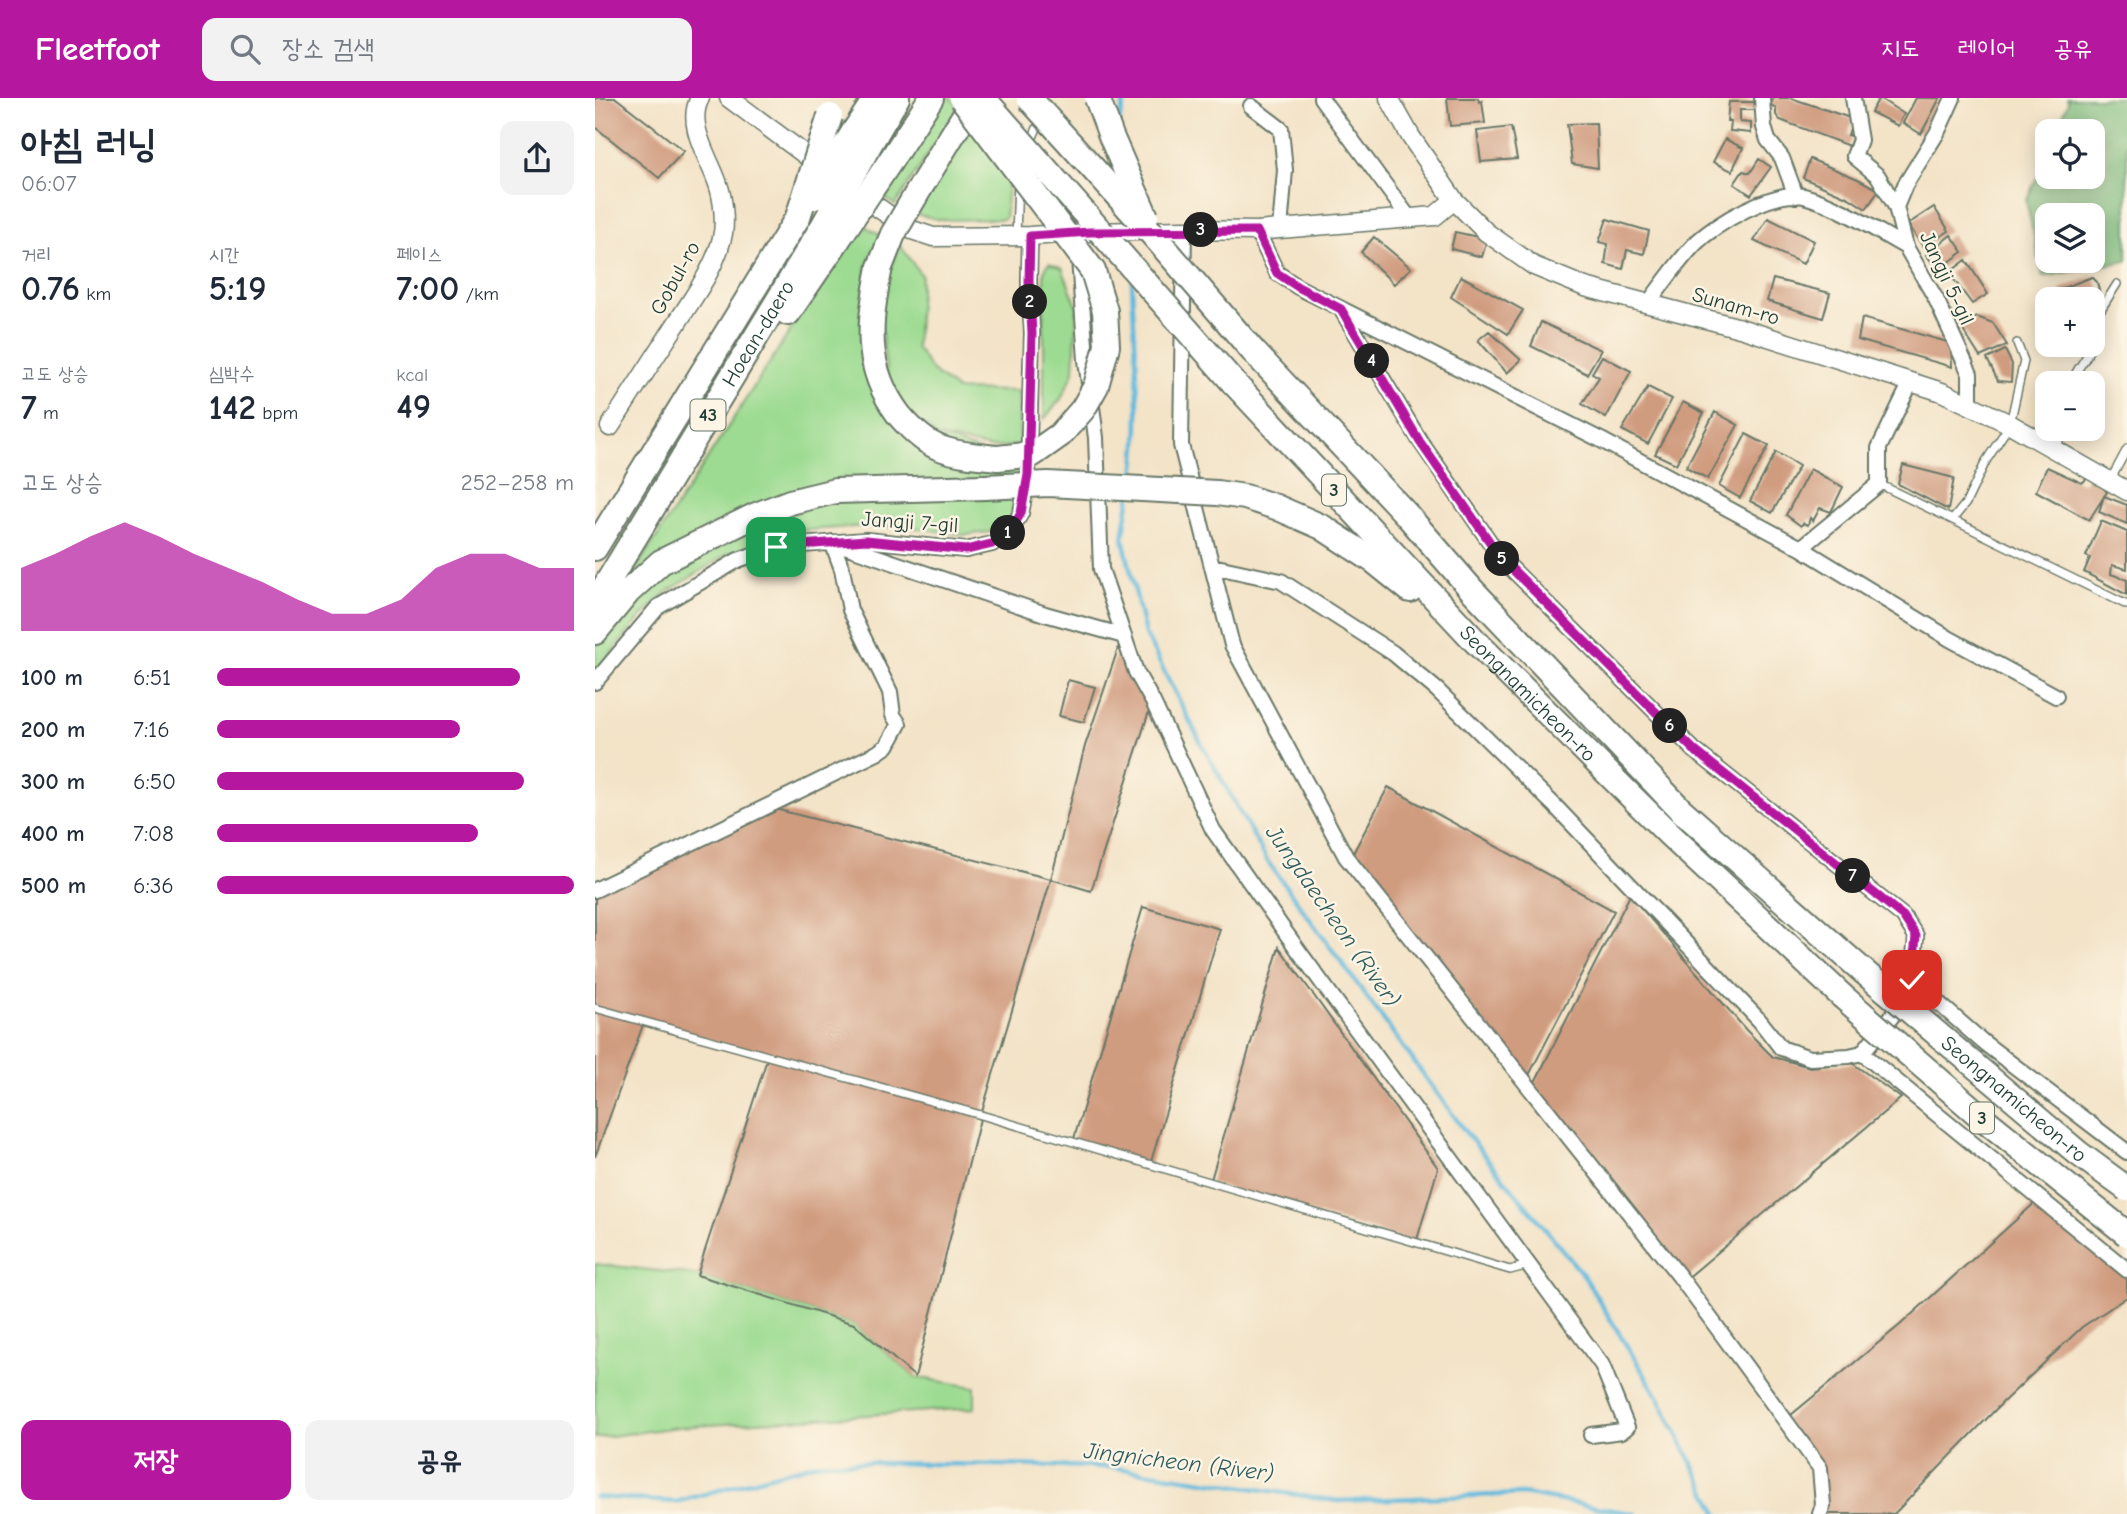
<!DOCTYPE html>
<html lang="ko">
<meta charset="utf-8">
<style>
body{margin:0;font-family:"Comic Neue","Poor Story",sans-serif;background:#f2f2f3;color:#1f2937;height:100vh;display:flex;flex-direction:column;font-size:26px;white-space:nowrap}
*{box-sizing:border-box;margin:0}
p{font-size:23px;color:#747a83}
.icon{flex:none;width:38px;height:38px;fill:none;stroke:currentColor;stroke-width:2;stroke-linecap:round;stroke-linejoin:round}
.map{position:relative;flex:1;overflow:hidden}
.panel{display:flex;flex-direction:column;background:#fff;width:595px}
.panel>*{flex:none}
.controls{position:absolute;left:1440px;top:21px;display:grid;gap:14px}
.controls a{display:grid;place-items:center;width:70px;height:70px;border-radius:14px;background:#fff;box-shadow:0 4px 18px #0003;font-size:35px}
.pin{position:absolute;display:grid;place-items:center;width:60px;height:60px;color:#fff;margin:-30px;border-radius:14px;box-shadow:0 4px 10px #0006}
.km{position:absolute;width:35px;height:35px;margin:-18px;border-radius:50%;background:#222;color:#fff;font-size:19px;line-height:35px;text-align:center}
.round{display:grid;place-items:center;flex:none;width:74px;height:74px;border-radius:14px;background:#f2f2f3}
.headline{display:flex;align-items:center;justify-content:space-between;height:119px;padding:0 21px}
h1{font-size:38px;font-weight:700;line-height:52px}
.figures{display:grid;grid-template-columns:repeat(3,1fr);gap:10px;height:119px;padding:7px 21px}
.figures div{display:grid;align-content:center}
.figures b{font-size:35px;font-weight:700}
.figures small{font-size:19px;font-weight:400}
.figures p{font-size:19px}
.chart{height:196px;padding:14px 21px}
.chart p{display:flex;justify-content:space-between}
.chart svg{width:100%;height:126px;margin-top:7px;fill:#b5179e;opacity:.7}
.button{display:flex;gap:14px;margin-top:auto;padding:14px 21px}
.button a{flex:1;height:80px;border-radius:14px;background:#b5179e;color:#fff;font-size:28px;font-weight:700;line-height:80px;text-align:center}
.button a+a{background:#f2f2f3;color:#1f2937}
ul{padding:0 21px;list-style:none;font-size:23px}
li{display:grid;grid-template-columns:112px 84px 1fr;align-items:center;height:52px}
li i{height:18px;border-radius:9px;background:#b5179e}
header{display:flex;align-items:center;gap:42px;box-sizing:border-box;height:98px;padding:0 35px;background:#b5179e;color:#fff}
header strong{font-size:33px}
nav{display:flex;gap:38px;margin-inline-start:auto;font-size:24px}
.search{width:490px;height:63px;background:#f2f2f3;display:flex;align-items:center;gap:18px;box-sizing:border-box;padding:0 24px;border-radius:14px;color:#747a83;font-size:26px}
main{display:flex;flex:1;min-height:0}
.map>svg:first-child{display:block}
.green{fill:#9cdb91;stroke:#5e8c62;stroke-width:2}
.forest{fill:#7dbb7b;stroke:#4e7c58;stroke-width:2;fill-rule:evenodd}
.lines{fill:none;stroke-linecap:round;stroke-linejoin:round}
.stream{stroke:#60b9dd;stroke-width:4.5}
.building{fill:#d09c80}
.service-casing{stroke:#697767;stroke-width:10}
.minor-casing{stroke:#697767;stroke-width:18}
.tertiary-casing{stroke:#697767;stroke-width:21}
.trunk-casing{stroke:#697767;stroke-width:28}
.service{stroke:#fff;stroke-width:7}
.minor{stroke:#fff;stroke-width:14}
.tertiary{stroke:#fff;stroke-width:18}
.trunk{stroke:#fff;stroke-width:24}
.trunk-bridge-casing{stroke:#697767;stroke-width:28;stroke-linecap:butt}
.trunk-bridge{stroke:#fff;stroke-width:24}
.route-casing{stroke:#fff;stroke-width:14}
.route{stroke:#b5179e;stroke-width:9}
.labels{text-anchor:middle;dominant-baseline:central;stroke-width:5;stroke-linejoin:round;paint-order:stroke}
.shield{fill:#fcf5e5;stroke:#617469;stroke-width:2}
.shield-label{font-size:19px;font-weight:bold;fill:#1f3d34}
.street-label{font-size:21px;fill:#1f3d34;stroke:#fcf5e5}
.water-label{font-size:23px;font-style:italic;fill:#2f5c5e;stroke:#fcf5e5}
</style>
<header>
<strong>Fleetfoot</strong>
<div class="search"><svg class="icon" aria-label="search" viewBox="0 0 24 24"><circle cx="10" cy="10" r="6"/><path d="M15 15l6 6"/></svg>장소 검색</div>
<nav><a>지도</a><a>레이어</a><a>공유</a></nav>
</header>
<main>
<section class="panel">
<div class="headline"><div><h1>아침 러닝</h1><p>06:07</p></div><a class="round"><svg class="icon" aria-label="share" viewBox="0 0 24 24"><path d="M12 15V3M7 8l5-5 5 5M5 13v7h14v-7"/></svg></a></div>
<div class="figures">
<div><p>거리</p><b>0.76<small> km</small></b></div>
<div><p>시간</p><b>5:19</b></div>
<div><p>페이스</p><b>7:00<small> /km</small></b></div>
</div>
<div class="figures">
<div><p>고도 상승</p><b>7<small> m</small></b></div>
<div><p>심박수</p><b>142<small> bpm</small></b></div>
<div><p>kcal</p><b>49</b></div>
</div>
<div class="chart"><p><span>고도 상승</span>252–258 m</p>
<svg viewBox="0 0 160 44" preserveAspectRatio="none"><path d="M0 44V22L10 17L20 11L30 6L40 11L50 17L60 22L70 27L80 33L90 38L100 38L110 33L120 22L130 17L140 17L150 22L160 22V44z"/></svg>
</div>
<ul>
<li><b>100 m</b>6:51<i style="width:85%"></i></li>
<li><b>200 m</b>7:16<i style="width:68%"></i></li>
<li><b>300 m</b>6:50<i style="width:86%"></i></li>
<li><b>400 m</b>7:08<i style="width:73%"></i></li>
<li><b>500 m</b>6:36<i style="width:100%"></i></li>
</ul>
<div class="button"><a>저장</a><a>공유</a></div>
</section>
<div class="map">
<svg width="1532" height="1416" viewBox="0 0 1532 1416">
<rect width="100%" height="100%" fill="#fcf5e5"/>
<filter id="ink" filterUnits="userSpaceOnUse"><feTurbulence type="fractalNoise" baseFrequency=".0143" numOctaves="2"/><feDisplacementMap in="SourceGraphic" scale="14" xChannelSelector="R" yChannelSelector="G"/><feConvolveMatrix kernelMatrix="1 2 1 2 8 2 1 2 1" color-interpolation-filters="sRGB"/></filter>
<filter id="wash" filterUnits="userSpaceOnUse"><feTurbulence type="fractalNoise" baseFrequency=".00686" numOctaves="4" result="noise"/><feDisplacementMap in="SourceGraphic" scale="28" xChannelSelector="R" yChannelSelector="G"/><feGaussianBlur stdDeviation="1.57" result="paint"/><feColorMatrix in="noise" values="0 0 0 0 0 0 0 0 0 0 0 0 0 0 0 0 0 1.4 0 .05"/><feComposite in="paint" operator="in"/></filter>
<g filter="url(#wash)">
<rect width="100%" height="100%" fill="#f3e3c7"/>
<path class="green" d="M345,0H356L364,9L300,107L284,96Z
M375,22L414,73L410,121L346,122L320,116Z
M265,125L285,137L272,167L266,224L302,324L429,369L427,381L234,388L30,488Z
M305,147L326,177L321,249L336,272L362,292L423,293L425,347L396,350L341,338L307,308L292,279L283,201Z
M454,165L467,170L482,208L479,274L466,301L449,321V173Z
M358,397L424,402L412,424L395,434L370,437L320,430L272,428L198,433L133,456L72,494L47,518L0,574V549L25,515L69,476L114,446L227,404Z
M0,1166L102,1177L259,1226L320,1279L380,1289V1310L84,1329L0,1340Z"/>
<path class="forest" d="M1472,0H1532V163L1448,179L1431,103L1452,58V79H1498V33H1462L1473,5ZM1452,117H1498V163H1452Z"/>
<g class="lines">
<path class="stream" d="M525,30L524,23L530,0
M537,185C539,250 549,317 538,382
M535,397L528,440L550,536L606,645L673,764L872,1036L989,1178L1065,1302L1123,1416
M0,1399L81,1404L226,1364L515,1369L743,1403L928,1396L1040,1416"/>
</g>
<g id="blocks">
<path class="building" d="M0,0H21L89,53L64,80L0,29Z
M852,0H883L884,4L887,3L890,25L855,28Z
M1178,0H1196L1258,21L1253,37L1258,38L1254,48L1185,22L1181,17V10L1176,7Z
M1284,0L1309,16L1303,28L1276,14Z
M1321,0H1345L1326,36L1308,25Z
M1134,4H1160V12H1145V24L1156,25V35L1135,33L1136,23H1132Z
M1001,25L1003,70L977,66L972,26Z
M916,29L922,61L886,64L882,33Z
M1130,41L1148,50L1137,73L1118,64Z
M1164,61L1176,69L1156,97L1139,86L1148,73L1155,75Z
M1215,61L1263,81L1284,92L1271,111L1254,100L1208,80Z
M1339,109L1354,133L1328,149L1313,126Z
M1173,120L1219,143L1208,166L1159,143Z
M1012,121L1054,133L1049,156L1032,152L1028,171L1010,166L1013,146L1004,144Z
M860,134L892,141L887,159L856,151Z
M1356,137L1368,154L1343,172L1331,157Z
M779,139L816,170L799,186L766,154Z
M1371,162L1393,196L1377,206L1354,175Z
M866,178L928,212L913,236L856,199Z
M1497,179L1502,184L1507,205L1498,207V201H1492L1490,198L1469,201L1465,191Z
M1178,181L1235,195L1228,220L1172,203Z
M1382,219L1398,225L1412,247L1385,259L1366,229Z
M1267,220L1356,245L1357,269L1263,242Z
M946,224L1006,252L992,276L936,248Z
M894,233L926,262L912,275L883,242Z
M1410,252L1417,266L1416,284L1403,283L1392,261Z
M1007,258L1036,273L1011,320L987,306L1004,279L997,275Z
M1053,289L1077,301L1053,346L1027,332Z
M1088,304L1109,315L1081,366L1060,356Z
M1120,314L1143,327L1113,381L1091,369Z
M1151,336L1174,348L1145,400L1124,388Z
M1181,354L1204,368L1177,415L1155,403Z
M1308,367L1359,380L1353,412L1303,386Z
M1452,369L1487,385L1497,376L1512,394L1494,422L1441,393Z
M1215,371L1248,389L1236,414L1225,410L1218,423L1215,420L1213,427L1208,425L1206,428L1191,417Z
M1509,398L1532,407V426L1504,414Z
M1506,423L1532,434V471L1517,467L1516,476L1532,482V497L1489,474L1495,460L1491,458Z
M526,542L556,607L496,793L456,781L490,648Z
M473,582L500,589L489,624L464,618Z
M793,689L1019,813L933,979L756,759Z
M172,709L456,781L386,1017L320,1279L259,1226L102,1177L173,958L0,909V795Z
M1035,797L1151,932L1178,959L1215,969L1257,965L1306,1000L1090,1182L939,986Z
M548,809L625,831L555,1067L478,1044Z
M684,849L843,1070L821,1145L615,1085Z
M0,910L49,924L0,1059Z
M1444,1101L1532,1172V1199L1487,1229L1408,1304L1299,1416H1226L1225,1370L1190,1322L1305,1227Z"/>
</g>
</g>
<g filter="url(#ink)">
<use href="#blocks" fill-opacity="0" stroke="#697767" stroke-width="2"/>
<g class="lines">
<defs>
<path id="service" d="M435,46L446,21
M421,138L423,83
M1498,224L1522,186
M1478,285C1479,270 1494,262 1495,247
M1462,350L1468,331
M1516,381L1532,351
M1284,386L1532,507
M1358,421L1371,405L1391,363L1415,326L1429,263L1422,245
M0,910L386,1017L915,1172L934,1167"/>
<path id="minor" d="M726,0L815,121
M1167,0L1169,29L1173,42L1187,60L1201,98
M1258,0L1265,42L1259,58L1283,78L1301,109
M1358,0L1342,35L1310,87L1301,109L1311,149L1341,201L1375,276V306
M656,8L686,31L690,72L685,131
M589,132L586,347L637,547L751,759L1085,1179L1225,1370L1228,1407L1225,1416
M662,133L682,175L703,189L1006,342L1206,450L1355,541L1461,598
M484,160L491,262L501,340L506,471L541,574L558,604L618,732L703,852L1007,1267L1032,1329L1027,1333L996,1337
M1052,207C1067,187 1082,165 1099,147C1119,126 1179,91 1209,98C1243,107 1280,132 1311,149
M244,446L450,516L529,538
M1206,450L1284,386V350L1315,286
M617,468L686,483L798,555L842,592L959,707L1165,923L1186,950L1215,960L1254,958L1267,955L1297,918L1317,882L1321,838L1308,818L1099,652L906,460L825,343L746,211
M0,584L63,509L143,462L181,449L271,442L371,452L397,446L415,434L426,415L433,377L437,235L434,184L435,138
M0,792L282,655L292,648L304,626L298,617L295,594L255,512L247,471L237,444
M1317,882L1388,944L1532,1054
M1267,955L1532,1172"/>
<path id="tertiary" d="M134,0L228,70
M794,0L816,39L859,102L891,134L939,168L990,189L1145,230L1347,294L1415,326L1532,393
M262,95L314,131L338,139L435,138L495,134L589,132L662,133L840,118L859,102
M15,329C37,294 60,259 82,225C99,198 120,170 127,140C131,125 128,100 123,86C115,61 90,27 105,0"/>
<g id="trunk">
<path d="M258,35L281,0"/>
<path d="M273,49L302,0"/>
<path d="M296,62L336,0"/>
<path d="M328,85L380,0"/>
<path d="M285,169C274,225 268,269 304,317C315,330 329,344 345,350C364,357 384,358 403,360"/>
<path d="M193,215L242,143"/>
<path d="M658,253L812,417L877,492L1085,711L1268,873"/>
<path id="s1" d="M638,284L881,544L1074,736L1247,898"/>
<path d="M727,429L779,463L815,492"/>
<path d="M0,450L203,119"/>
<path id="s2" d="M0,505L227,130"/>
<path d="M0,534L33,494L66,464L159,418L195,404L240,393L390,389"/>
</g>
</defs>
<use href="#service" class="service-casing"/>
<use href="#minor" class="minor-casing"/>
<use href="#tertiary" class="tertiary-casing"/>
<use href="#trunk" class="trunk-casing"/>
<use href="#service" class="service"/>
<use href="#minor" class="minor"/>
<use href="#tertiary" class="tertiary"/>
<use href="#trunk" class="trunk"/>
<defs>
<g id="trunk-bridge">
<path d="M367,0L498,173L510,213L512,248L501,288L488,311L465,337L438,356L403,360"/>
<path d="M388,0L638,284"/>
<path d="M434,0L560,139L658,253"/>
<path d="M502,0L516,38L551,119"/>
<path d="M219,99L258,35"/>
<path d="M203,119L235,18"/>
<path d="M227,130L273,49"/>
<path d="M242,143L296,62"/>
<path d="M285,169L298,136L328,85"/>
<path d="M390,389L453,386L622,395L650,399L681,409L727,429"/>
<path id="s3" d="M1268,873L1483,1055L1532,1091"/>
<path d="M1247,898L1384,1017L1532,1136"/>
</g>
</defs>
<use href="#trunk-bridge" class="trunk-bridge-casing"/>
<use href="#trunk-bridge" class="trunk-bridge"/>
</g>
</g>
<g class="lines" filter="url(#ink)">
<defs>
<path id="route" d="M181,449L271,442L371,452L397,446L415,434L426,415L433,377L437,235L434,184L435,138L495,134L662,133L682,175L703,189L746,211L825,344L906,460L1099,652L1308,818L1321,838L1317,882"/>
</defs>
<use href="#route" class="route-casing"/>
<use href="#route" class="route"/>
</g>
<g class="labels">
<g class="shield">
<rect x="95.5" y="301.5" width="35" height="31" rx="5"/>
<rect x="727" y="376.5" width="24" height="31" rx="5"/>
<rect x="1375" y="1004.5" width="24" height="31" rx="5"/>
</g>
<g class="shield-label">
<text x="113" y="317">43</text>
<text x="739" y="392">3</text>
<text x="1387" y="1020">3</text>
</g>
<g class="street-label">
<text transform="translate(80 180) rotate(-61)">Gobul-ro</text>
<text transform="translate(1352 180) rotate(65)">Jangji 5-gil</text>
<text transform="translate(1141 208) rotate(16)">Sunam-ro</text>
<text stroke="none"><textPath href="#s2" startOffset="315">Hoean-daero</textPath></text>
<text transform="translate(315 424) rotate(4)">Jangji 7-gil</text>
<text stroke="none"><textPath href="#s1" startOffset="429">Seongnamicheon-ro</textPath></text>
<text stroke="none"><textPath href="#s3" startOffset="198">Seongnamicheon-ro</textPath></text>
</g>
<g class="water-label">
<text transform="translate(738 818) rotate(55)">Jungdaecheon (River)</text>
<text transform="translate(584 1364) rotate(7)">Jingnicheon (River)</text>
</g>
</g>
</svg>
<div class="controls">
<a><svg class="icon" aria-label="locate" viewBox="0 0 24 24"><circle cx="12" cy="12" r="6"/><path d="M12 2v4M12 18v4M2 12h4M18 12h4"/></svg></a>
<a><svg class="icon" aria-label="layers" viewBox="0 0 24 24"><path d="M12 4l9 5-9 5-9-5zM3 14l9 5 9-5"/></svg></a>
<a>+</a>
<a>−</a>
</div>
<div class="pin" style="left:181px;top:449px;background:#1e9e55"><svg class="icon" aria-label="arrive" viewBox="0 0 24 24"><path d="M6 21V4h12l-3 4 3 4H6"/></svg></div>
<div class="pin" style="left:1317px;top:882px;background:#d93025"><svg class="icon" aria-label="check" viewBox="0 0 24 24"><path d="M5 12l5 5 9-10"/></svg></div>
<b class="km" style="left:413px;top:435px">1</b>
<b class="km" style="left:435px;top:204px">2</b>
<b class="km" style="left:606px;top:132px">3</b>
<b class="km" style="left:777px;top:263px">4</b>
<b class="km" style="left:907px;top:461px">5</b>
<b class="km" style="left:1075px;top:628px">6</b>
<b class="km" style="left:1258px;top:778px">7</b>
</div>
</main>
